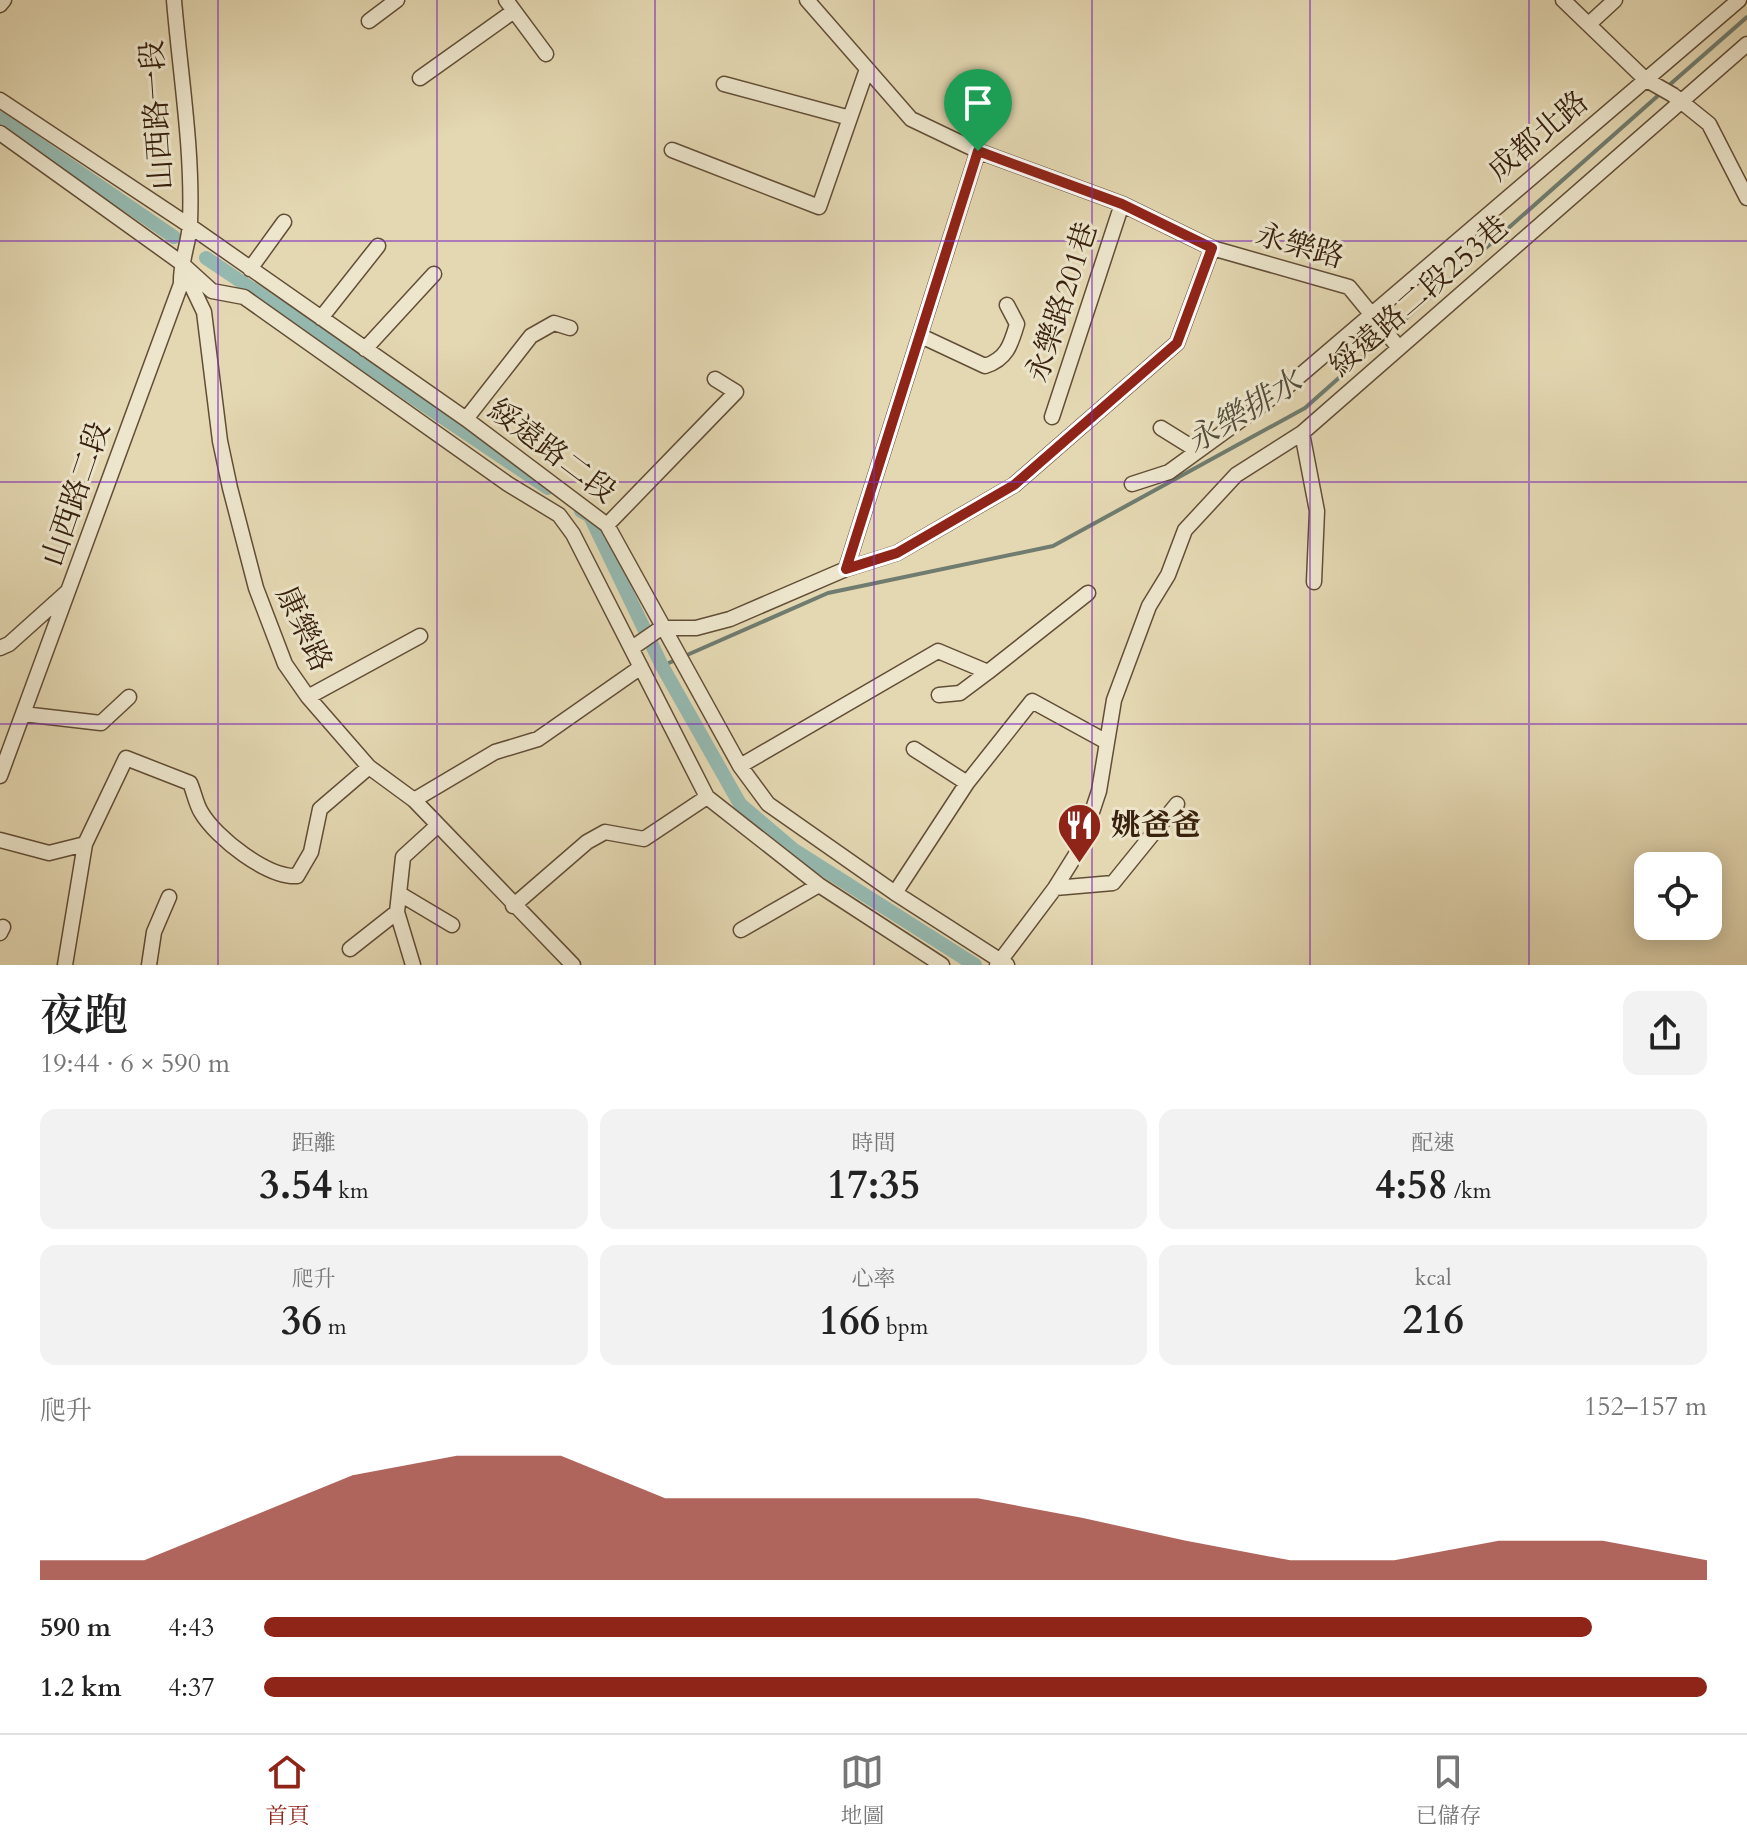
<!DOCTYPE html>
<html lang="zh-TW">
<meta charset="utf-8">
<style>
body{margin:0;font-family:Cardo,"Noto Serif TC",serif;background:#f2f2f2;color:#222;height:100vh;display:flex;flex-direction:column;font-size:30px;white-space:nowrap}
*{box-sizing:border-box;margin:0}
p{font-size:26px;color:#767676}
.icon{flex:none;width:44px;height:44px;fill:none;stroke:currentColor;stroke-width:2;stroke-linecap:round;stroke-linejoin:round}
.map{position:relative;height:965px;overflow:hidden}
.sheet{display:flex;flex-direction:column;background:#fff;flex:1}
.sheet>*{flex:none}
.fabs{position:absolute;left:1634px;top:852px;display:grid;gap:16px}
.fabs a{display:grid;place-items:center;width:88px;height:88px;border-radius:16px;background:#fff;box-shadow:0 4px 20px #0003;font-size:40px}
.pin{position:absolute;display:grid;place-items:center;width:68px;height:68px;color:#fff;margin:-82px -34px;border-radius:50% 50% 50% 0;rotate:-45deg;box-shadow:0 0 8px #0007}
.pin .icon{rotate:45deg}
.round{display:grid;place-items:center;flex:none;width:84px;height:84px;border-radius:16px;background:#f2f2f2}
.headline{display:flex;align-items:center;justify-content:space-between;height:136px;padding:0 40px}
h1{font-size:44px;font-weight:600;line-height:60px}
.metrics{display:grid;grid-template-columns:repeat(3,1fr);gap:12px;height:136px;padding:8px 40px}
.metrics div{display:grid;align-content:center;border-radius:16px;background:#f2f2f2;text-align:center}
.metrics b{font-size:40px;font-weight:600}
.metrics small{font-size:22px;font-weight:400}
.metrics p{font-size:22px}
.chart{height:224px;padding:16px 40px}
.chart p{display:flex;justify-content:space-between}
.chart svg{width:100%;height:144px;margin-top:8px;fill:#8f2418;opacity:.7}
ul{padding:0 40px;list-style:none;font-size:26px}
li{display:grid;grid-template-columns:128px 96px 1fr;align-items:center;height:60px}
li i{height:20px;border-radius:10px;background:#8f2418}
.dock{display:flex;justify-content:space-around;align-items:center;height:112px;border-top:2px solid #e0e0e0;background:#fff;font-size:22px;color:#767676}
.dock a{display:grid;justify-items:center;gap:4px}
.dock .current{color:#8f2418}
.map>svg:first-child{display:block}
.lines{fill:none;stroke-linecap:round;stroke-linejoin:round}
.stream{stroke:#6f7c6f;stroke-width:4}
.canal{stroke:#95b9b0;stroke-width:14}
.minor-casing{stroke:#624e36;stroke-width:17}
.minor{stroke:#ede6cd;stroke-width:14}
.route-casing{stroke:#fff;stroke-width:16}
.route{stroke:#8f2418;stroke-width:10}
.grid{fill:none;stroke:#7b2cbf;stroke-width:2;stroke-opacity:0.55}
.labels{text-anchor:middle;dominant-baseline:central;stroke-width:6;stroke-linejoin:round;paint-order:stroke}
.street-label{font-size:30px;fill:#37200d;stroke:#ede6cd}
.poi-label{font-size:30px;font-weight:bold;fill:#37200d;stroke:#ede6cd;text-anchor:start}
.water-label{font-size:32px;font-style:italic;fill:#534e3e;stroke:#ede6cd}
</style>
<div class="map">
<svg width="1747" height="965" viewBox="0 0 1747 965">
<rect width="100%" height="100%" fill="#e4d8b2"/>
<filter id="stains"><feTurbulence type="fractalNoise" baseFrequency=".0025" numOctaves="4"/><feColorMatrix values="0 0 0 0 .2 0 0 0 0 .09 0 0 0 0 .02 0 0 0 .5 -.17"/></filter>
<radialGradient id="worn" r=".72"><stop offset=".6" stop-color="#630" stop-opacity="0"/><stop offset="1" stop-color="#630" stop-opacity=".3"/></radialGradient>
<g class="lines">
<path class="stream" d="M1667,87L1747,17
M1392,331L1661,93
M662,666L828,593L1053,546L1305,408L1385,337"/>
<path class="canal" d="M0,118L174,237
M206,258L548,488
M581,511L590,516L662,666L740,804L794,850L975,965"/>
<defs>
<path id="minor" d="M506,0L546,54
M807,0L911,119L978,151L1122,204L1212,248L1349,287L1399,348
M1563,0L1645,79L1673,95L1709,124L1747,198
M0,5L4,0
M369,21L397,0
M1589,24L1615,0
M420,78L514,11
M724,84L850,118
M0,100L190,226L466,419L607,525L740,766L768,804L895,893L1007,965
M0,133L180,262L212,291L244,297L508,484L559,515L573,534L707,797L819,885L942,965
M672,150L819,207L867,69
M250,269L284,222
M184,270L204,312L220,441L230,488L256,588L285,664L308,697L369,767L414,800L573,965
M321,318L378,246
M921,336L985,366C1007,359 1011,344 1017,324L1007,305
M365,349L434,274
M1052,417L1122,204
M466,419L531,336L554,323L570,328
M1161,428L1198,451
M1302,433L1317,511L1314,582
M1132,484L1169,472L1289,385L1739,0
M607,525L736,392L715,379
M846,569L978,151
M0,648L9,644L67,592
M632,648L661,628H696L730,619L846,569L897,553L1014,485L1177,343L1212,248
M939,695L960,693L988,672
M308,697L420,636
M23,714L101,723L129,697
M914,749L967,783
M740,766L938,651L988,672L1088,593
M0,776L181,284C180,262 189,244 190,223C193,149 180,73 174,0
M414,800L495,752L538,739L641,667
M0,840L49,853L85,844
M1055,888L1113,883L1177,804
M895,893L967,783L1032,701L1105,741
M400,894L452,925
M513,906L587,842L605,832L644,839L707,797
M741,930L819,885
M0,933L3,927
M350,949L397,912
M65,965L85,844L126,758L190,783C194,792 196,804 201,812C216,838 268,878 297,876L311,852L320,809L369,767
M149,965L154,932L169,897
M413,965L397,912L403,857L437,826
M997,965L1055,888L1080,848L1099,791L1114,700L1149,606L1168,575L1185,530L1236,475L1302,433L1747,44"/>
</defs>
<use href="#minor" class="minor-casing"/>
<use href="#minor" class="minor"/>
</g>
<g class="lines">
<defs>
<path id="route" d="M978,151L1122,204L1212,248L1177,343L1014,485L897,553L846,569Z"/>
</defs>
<use href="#route" class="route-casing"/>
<use href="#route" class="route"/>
</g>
<path class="grid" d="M218,0V965M437,0V965M655,0V965M874,0V965M1092,0V965M1310,0V965M1529,0V965M0,241H1747M0,482H1747M0,724H1747"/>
<defs>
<symbol id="restaurant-pin" viewBox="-11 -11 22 30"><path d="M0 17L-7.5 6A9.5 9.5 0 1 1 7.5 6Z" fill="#8f2418" stroke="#ede6cd"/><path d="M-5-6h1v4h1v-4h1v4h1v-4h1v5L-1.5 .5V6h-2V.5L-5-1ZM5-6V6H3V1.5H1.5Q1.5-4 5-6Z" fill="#fff"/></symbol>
</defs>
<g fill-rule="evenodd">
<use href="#restaurant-pin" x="1054" y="800" width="51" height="69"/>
</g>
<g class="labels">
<g class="street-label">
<text transform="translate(157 115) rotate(-94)">山西路一段</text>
<text transform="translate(1538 136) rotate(-40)">成都北路</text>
<text transform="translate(1300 246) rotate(16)">永樂路</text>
<text transform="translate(1419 296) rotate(-41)">綏遠路二段253巷</text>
<text transform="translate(1062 302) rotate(-72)">永樂路201巷</text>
<text transform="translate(552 451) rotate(37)">綏遠路二段</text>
<text transform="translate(76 494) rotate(-71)">山西路二段</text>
<text transform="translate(304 629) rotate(65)">康樂路</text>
</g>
<g class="poi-label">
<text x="1111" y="825">姚爸爸</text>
</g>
<g class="water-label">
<text transform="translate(1244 412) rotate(-31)">永樂排水</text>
</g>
</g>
<rect width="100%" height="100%" filter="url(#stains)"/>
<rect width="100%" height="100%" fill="url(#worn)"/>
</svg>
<div class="fabs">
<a><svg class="icon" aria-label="locate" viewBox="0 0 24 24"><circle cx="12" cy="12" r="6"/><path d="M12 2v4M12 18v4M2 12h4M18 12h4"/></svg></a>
</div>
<div class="pin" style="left:978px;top:151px;background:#1e9e55"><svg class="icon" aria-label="arrive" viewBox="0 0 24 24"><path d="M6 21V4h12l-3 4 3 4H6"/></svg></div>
</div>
<section class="sheet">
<div class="headline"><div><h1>夜跑</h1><p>19:44 · 6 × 590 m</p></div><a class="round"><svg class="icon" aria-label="share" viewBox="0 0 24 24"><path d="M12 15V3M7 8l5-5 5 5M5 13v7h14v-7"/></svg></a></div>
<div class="metrics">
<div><p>距離</p><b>3.54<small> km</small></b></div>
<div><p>時間</p><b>17:35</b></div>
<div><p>配速</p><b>4:58<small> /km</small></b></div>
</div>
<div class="metrics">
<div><p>爬升</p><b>36<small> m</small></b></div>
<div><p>心率</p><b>166<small> bpm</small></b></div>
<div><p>kcal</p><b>216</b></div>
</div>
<div class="chart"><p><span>爬升</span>152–157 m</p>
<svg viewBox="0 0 160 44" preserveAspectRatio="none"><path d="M0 44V38L10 38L20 25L30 12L40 6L50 6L60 19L70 19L80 19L90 19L100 25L110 32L120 38L130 38L140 32L150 32L160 38V44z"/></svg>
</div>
<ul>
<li><b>590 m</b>4:43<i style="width:92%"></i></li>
<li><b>1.2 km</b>4:37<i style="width:100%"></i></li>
</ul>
</section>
<nav class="dock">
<a class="current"><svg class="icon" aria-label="home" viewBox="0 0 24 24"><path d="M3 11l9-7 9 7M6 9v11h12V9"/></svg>首頁</a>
<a><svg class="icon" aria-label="map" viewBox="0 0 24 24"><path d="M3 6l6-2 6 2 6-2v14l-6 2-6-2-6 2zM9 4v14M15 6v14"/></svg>地圖</a>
<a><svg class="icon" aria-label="saved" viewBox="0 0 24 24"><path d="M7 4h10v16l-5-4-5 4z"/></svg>已儲存</a>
</nav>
